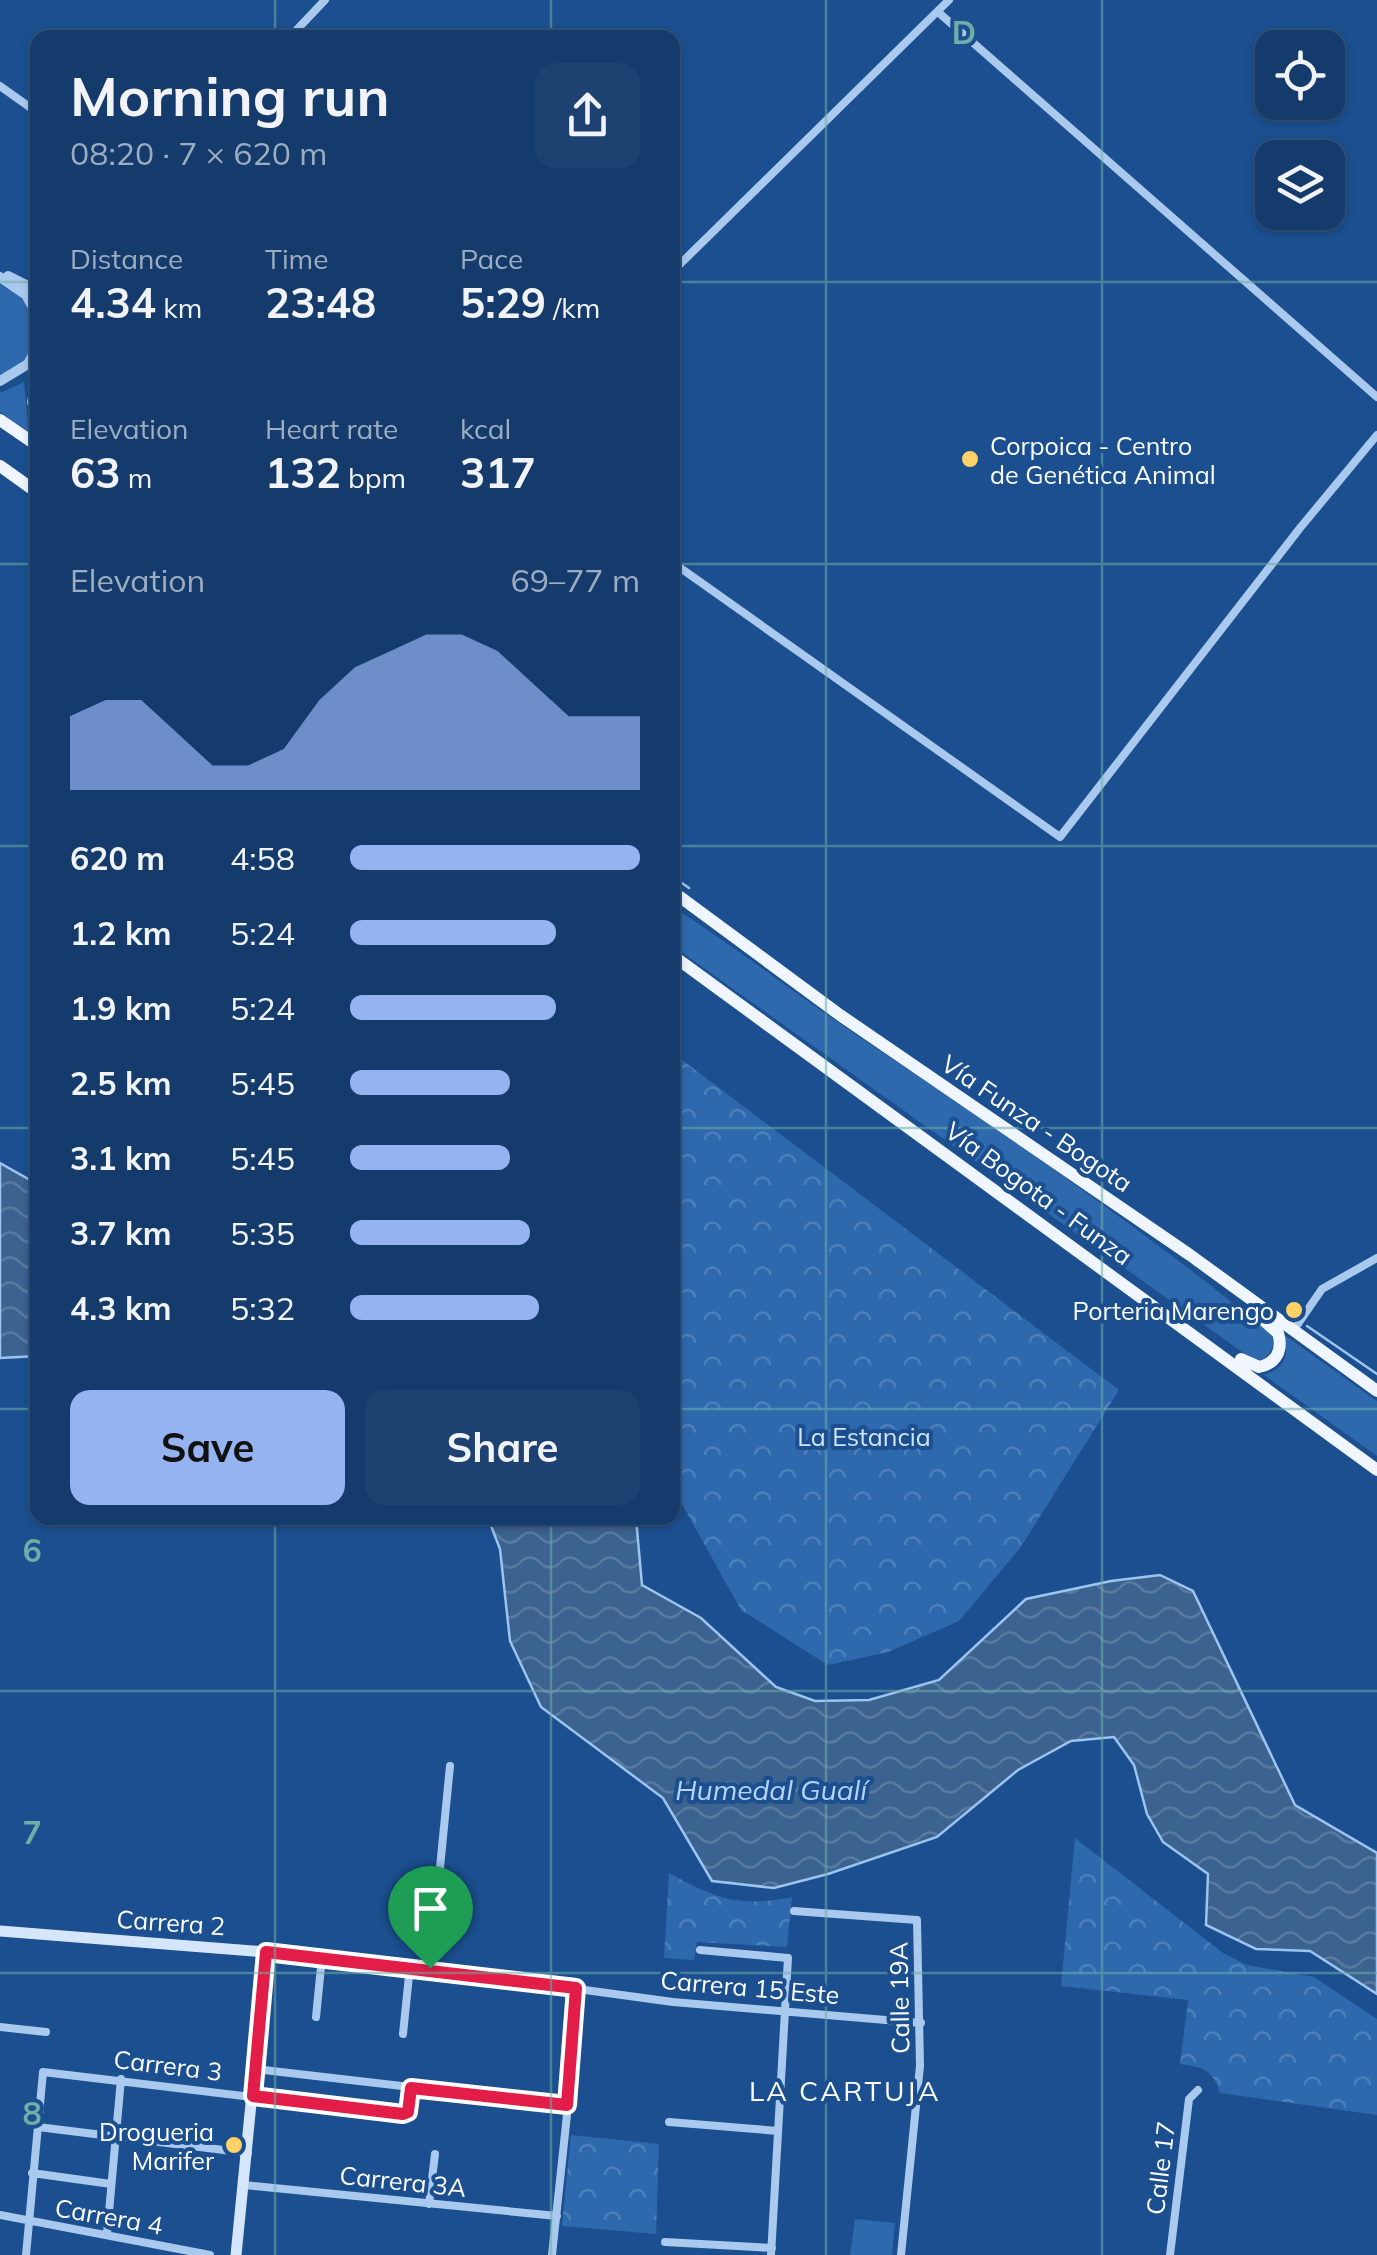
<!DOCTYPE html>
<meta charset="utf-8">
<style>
body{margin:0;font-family:Mulish,sans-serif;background:#1d4271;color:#f1f3f6;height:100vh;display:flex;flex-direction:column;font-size:38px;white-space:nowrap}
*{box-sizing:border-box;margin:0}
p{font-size:32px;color:#9dadc1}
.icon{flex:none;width:55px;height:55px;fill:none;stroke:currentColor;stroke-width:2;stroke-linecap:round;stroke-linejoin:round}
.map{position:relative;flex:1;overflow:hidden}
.panel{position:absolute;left:30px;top:30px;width:650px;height:1495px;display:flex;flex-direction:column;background:#143b6b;border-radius:20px;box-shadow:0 2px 8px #0004,0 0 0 2px #33557e}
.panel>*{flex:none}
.buttons{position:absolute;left:1255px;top:30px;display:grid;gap:20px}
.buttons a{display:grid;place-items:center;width:90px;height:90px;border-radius:20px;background:#143b6b;box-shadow:0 2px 8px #0004,0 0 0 2px #33557e;font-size:50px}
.pin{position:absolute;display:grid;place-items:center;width:85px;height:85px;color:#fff;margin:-102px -42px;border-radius:50% 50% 50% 0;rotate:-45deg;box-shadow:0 0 10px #0007}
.pin .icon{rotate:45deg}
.round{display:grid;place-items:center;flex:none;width:105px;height:105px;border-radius:20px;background:#1d4271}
.head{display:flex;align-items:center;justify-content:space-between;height:170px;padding:0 40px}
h1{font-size:55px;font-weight:700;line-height:75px}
.stats{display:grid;grid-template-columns:repeat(3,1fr);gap:15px;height:170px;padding:10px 40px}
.stats div{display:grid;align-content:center}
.stats b{font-size:42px;font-weight:700}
.stats small{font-size:28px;font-weight:400}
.stats p{font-size:28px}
.chart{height:280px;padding:20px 40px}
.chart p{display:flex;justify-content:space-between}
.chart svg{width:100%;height:180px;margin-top:10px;fill:#95b2f1;opacity:.7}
.cta{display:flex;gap:20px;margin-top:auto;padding:20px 40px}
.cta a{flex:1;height:115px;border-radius:20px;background:#95b2f1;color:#111;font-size:40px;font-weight:700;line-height:115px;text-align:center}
.cta a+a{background:#1d4271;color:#f1f3f6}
ul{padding:0 40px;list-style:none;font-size:32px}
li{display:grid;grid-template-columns:160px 120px 1fr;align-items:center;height:75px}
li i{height:25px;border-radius:12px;background:#95b2f1}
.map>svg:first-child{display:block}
.grass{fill:#2e69ad}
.forest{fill:url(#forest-crowns)}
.water{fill:url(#water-waves);stroke:#9cc4f0;stroke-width:2.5}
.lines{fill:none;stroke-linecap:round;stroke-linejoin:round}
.stream{stroke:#9cc4f0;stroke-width:2.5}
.minor{stroke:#a9c9ee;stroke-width:8}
.tertiary{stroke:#a9c9ee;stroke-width:10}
.secondary{stroke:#d6e6fa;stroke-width:11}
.primary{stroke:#f0f6ff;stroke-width:12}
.route-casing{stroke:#fff;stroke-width:20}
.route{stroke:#e11d48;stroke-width:12}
.grid{fill:none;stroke:#6fada8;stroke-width:2.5;stroke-opacity:0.55}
.poi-dot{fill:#ffd166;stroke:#1b4f8f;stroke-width:4}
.labels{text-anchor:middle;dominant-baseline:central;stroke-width:8;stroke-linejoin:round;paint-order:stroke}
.poi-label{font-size:25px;fill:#fff;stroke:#1b4f8f;text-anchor:end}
.street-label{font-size:25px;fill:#fff;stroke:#1b4f8f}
.park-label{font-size:25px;fill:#cfe3fa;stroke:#1b4f8f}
.water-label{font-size:28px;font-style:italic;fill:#b5d3f5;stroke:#1b4f8f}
.neighbourhood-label{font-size:28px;letter-spacing:2.5px;fill:#fff;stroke:#1b4f8f}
.grid-label{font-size:32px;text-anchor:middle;font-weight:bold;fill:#6fada8;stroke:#1b4f8f;stroke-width:8;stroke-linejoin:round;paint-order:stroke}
</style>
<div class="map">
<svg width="1377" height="2255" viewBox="0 0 1377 2255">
<defs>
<pattern id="forest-crowns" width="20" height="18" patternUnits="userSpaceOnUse" patternTransform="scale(2.5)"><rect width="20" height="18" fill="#2e69ad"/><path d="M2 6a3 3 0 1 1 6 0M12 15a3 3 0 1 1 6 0" fill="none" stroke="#4d80b9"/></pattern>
<pattern id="water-waves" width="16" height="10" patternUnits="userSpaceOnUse" patternTransform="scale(2.5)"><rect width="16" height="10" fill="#3c6290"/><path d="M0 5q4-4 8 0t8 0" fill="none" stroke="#597aa1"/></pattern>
</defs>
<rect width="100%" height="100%" fill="#1b4f8f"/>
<path class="grass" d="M0,282C27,295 52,332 27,360C20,367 8,373 0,378Z
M24,382L28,423L35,436L0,412V393Z
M672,906C739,950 801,998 867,1042C1005,1134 1142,1228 1270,1333C1276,1346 1273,1351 1263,1360L1252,1359L673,946Z
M1283,1334L1377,1401V1456L1264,1375C1286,1368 1290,1354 1283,1334Z
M855,2219L895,2223L892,2255H850Z"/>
<path class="forest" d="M673,1053L1119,1390L1021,1547L959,1621L888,1652L828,1665L741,1610L673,1488Z
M1075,1838L1223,1953L1247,1965L1314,1977L1377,2019V2115L1220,2093C1212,2068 1203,2068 1180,2064L1188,2000L1061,1986Z
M669,1873C715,1898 738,1908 792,1897L787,1947L697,1942L694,1960L664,1958Z
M571,2135L659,2144L656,2234L562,2226Z"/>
<path class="water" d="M0,1163L37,1184V1356L0,1358Z
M488,1518H636L642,1585L701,1618L776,1687L815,1701L869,1700L939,1680L1026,1599L1111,1581L1160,1575L1193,1591L1295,1805L1377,1853V1994L1310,1951L1256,1949L1206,1925L1208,1874L1163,1842L1147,1814L1134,1765L1114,1737L1071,1741L1018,1770L937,1837L828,1874L774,1888L712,1881L663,1798L541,1707L510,1641L500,1549Z"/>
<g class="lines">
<path class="stream" d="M672,876L689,888
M1307,1326L1377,1374"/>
<path class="minor" d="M938,12L1377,397
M289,38L325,0
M0,86L38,113
M672,272L949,0
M672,562L1060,837L1300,528L1377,435
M1293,1331L1322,1289L1377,1258
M794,1911L917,1920L920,2066L901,2255
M700,1950L788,1958L771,2255
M266,1952L410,1966L673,2002L921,2023
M430,1969L450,1766
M316,2017L322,1957
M0,2027L46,2032
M403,2034L410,1966
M255,2069L567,2105
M669,2122L778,2131
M38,2127L248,2153
M32,2173L111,2184
M244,2185L557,2216
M429,2204L435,2154
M0,2215L210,2255
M107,2234L121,2079
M665,2242L772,2248
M26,2255L43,2072L403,2115L408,2112L411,2088
M552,2255L569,2096L576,1988
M1170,2255L1189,2099L1198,2090"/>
<path class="tertiary" d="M8,276L38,291
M0,277L26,295L38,316
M38,371L32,402L38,422
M0,381L28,364L38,346"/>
<path class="secondary" d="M0,1931L266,1952L236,2255"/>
<path class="primary" d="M0,420L38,446
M0,466L38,493
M672,891L840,1015L1190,1255L1377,1391
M672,955L1377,1470
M1241,1359L1259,1367C1277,1363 1283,1350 1278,1333L1260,1317"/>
</g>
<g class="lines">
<defs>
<path id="route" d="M266,1952L576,1988L567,2105L411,2088L408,2112L403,2114L253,2096Z"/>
</defs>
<use href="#route" class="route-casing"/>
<use href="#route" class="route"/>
</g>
<path class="grid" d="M275,0V38M551,0V38M826,0V2255M1102,0V2255M0,282H38M672,282H1377M0,564H38M672,564H1377M0,846H38M672,846H1377M0,1128H38M672,1128H1377M0,1409H38M672,1409H1377M275,1518V2255M551,1518V2255M0,1691H1377M0,1973H1377"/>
<g class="poi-dot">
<circle cx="970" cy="459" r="10"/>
<circle cx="1294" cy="1310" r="10"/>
<circle cx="234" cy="2145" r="10"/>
</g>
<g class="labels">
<g class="poi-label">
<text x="990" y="445" text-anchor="start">Corpoica - Centro<tspan x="990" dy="29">de Genética Animal</tspan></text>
<text x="1274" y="1310">Porteria Marengo</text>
<text x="214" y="2131">Drogueria<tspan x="214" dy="29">Marifer</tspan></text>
</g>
<g class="street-label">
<text transform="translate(1037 1123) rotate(34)">Vía Funza - Bogota</text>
<text transform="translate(1039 1193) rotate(36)">Vía Bogota - Funza</text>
<text transform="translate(171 1922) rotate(4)">Carrera 2</text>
<text transform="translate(750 1987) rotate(5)">Carrera 15 Este</text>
<text transform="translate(899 1998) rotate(-91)">Calle 19A</text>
<text transform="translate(168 2065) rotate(7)">Carrera 3</text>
<text transform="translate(1160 2168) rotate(-83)">Calle 17</text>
<text transform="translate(403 2181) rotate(6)">Carrera 3A</text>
<text transform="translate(109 2216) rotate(10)">Carrera 4</text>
</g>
<g class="park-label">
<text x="864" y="1436">La Estancia</text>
</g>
<g class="water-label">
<text x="771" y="1789">Humedal Gualí</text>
</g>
<g class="neighbourhood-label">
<text x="845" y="2090">LA CARTUJA</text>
</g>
</g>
<g class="grid-label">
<text x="964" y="44">D</text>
<text x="32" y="1562">6</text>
<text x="32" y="1844">7</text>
<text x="32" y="2125">8</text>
</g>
</svg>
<div class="buttons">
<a><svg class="icon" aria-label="locate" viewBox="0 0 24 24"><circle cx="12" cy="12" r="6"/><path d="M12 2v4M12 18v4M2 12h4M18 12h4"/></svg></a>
<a><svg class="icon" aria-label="layers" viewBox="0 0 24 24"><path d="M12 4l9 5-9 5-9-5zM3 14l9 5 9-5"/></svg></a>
</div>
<div class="pin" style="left:430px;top:1968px;background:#1e9e55"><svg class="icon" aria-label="arrive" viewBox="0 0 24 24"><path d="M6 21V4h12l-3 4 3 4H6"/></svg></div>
<section class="panel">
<div class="head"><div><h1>Morning run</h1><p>08:20 · 7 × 620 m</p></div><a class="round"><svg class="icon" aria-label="share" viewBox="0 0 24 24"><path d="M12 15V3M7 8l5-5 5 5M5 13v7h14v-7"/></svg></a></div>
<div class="stats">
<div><p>Distance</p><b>4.34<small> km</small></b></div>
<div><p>Time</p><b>23:48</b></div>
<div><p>Pace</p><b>5:29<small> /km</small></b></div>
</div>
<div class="stats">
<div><p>Elevation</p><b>63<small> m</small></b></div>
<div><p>Heart rate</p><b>132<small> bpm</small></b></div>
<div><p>kcal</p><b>317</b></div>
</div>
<div class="chart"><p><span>Elevation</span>69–77 m</p>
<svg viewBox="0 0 160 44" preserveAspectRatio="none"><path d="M0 44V26L10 22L20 22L30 30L40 38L50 38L60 34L70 22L80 14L90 10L100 6L110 6L120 10L130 18L140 26L150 26L160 26V44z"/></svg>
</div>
<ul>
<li><b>620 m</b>4:58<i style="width:100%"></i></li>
<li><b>1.2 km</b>5:24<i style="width:71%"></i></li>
<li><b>1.9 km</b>5:24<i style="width:71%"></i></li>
<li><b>2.5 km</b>5:45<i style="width:55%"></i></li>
<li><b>3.1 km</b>5:45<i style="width:55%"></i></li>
<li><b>3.7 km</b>5:35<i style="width:62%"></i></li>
<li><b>4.3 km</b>5:32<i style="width:65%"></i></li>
</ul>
<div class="cta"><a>Save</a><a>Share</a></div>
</section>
</div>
